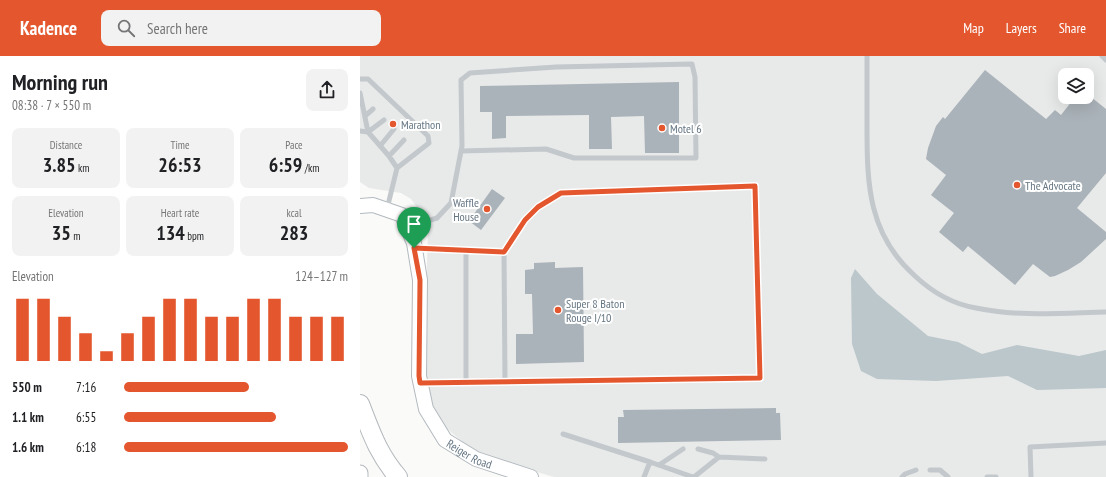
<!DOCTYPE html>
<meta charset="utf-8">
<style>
body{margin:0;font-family:"PT Sans Narrow",sans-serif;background:#f2f2f2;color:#202124;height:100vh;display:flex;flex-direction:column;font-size:15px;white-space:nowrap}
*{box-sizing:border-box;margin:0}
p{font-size:13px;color:#757577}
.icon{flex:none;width:22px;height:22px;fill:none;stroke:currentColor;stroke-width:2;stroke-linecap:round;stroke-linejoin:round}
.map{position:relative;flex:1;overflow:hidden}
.panel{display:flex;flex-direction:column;background:#fff;width:360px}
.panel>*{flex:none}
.buttons{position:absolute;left:698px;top:12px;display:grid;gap:8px}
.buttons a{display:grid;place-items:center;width:36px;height:36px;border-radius:8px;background:#fff;box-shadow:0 4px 16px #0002;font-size:20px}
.pin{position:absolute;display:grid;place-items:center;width:34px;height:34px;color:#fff;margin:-41px -17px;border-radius:50% 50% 50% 0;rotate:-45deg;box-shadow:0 0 4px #0007}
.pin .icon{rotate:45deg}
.round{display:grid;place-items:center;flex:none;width:42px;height:42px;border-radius:8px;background:#f2f2f2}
.head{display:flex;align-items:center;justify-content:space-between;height:68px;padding:0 12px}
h1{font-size:22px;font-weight:700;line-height:30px}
.stats{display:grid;grid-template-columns:repeat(3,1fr);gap:6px;height:68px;padding:4px 12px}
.stats div{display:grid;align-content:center;border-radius:8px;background:#f2f2f2;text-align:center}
.stats b{font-size:20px;font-weight:700}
.stats small{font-size:11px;font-weight:400}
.stats p{font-size:11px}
.chart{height:112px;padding:8px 12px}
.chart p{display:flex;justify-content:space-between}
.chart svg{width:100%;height:72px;margin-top:4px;stroke:#e4572e;stroke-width:6}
ul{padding:0 12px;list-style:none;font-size:13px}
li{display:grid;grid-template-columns:64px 48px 1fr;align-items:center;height:30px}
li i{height:10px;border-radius:5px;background:#e4572e}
header{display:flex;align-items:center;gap:24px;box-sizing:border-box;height:56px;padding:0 20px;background:#e4572e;color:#fff}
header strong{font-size:19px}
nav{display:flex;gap:22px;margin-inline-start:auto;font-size:14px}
.search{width:280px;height:36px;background:#f2f2f2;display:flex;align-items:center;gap:10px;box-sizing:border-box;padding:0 14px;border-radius:8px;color:#757577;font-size:15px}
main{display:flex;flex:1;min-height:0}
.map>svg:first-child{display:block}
.built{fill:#e8e9e9;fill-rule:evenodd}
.water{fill:#bbc7cb}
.building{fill:#aab3b9}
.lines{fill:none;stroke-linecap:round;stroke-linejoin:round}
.secondary-casing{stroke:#b3babf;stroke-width:16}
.primary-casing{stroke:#b5babe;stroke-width:17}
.highway-casing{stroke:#b4b9bd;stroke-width:20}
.lane{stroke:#c3c8cc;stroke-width:5}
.secondary{stroke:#fff;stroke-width:14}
.primary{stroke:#fff;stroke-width:15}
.highway{stroke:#fff;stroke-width:18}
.route-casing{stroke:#fff;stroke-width:8}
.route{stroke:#e4572e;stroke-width:5}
.poi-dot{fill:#e4572e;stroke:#fff;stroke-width:1.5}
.labels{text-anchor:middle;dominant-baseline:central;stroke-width:4;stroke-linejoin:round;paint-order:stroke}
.poi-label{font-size:12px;fill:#657683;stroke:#fff;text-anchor:start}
.street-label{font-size:12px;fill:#657683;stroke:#fff}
</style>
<header>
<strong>Kadence</strong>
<div class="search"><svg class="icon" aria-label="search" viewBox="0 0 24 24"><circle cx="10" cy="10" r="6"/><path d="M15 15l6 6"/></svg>Search here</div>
<nav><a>Map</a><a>Layers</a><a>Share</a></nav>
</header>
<main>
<section class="panel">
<div class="head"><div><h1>Morning run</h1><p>08:38 · 7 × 550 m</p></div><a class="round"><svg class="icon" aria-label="share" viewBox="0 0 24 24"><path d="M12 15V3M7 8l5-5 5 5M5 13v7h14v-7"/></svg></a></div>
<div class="stats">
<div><p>Distance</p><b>3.85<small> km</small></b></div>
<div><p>Time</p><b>26:53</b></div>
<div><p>Pace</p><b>6:59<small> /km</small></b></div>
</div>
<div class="stats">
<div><p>Elevation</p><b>35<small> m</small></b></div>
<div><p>Heart rate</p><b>134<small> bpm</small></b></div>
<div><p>kcal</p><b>283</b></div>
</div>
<div class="chart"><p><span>Elevation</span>124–127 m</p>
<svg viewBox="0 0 160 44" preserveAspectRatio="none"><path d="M5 44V6M15 44V6M25 44V17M35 44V27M45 44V38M55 44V27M65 44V17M75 44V6M85 44V6M95 44V17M105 44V17M115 44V6M125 44V6M135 44V17M145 44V17M155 44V17"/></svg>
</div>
<ul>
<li><b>550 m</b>7:16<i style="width:56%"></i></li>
<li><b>1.1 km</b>6:55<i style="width:68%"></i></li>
<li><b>1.6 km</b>6:18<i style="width:100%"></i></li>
</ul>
</section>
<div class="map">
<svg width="746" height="421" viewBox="0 0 746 421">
<rect width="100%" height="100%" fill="#fafaf8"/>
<path class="built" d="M0,0H746V421H194L143,406L120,397L104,387L86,372L76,357L67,331L65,274L68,175L64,161L51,143L41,137L9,132L0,126ZM705,19H727V41H705Z"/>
<path class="water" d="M495,213L517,238L568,280L598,286L622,298L657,289L719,300L746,294V332L677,334L648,320L576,325L517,323L501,315L492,288L491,222Z"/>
<path class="building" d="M625,14L686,63L695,54L701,59L715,41H731L746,53V117L717,152L746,176V183L721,206L708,214L695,220L690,221L673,208L655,229L608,190L603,196L579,176L594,157L571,139L586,119L566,103L568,92L576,70L583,61L585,63Z
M319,26V97H285L284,60L251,61L252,93H229V59L146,60V82L132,83V56H120V30Z
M132,133L145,142L121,174L109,165Z
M195,206V212L223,211L224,306L156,308V278H173L172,238H165V214L174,213V207Z
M416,352V357H420L421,384L258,387V361H264L263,354Z"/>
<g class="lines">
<defs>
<g id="secondary">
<path id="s1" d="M0,150L13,149L42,159L54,187L60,224L59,320L66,353L85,384L116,403L171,421"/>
</g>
<path id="primary" d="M0,417V421"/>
<path id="highway" d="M0,348C11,376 18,398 38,421"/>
</defs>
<use href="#secondary" class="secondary-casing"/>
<use href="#primary" class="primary-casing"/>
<use href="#highway" class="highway-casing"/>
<path class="lane" d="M507,0C507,24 507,49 507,73C507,130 509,179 555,220C572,236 593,248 616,252C658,261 703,257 746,256
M742,0L746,4
M0,23H8L68,80L69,87L37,112
M0,37L8,76L24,64
M5,60L13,53
M0,75L8,76L29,100L37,112L27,153
M20,90L34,73
M29,100L44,84
M48,171L77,162L91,147L101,95L102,90L101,24L110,17L196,11L332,8L335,21L336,102H214L186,93L101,95
M55,192L144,196L165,164L178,151L201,137L395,130L400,322L61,327
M106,194V326
M144,196L145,326
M203,378L290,406
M338,393L353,397L359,401
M299,409L323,393
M570,414H580L588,421
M284,421L290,406L333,421
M334,421L359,401L405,403
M542,421L545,418L556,414
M627,421H636
M671,421L670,391L746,387"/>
<use href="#secondary" class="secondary"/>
<use href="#primary" class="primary"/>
<use href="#highway" class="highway"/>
</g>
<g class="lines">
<defs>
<path id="route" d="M395,130L400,322L60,327L59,320L60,224L54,192L144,196L165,164L178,151L201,137Z"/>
</defs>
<use href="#route" class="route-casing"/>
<use href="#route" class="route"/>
</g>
<g class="poi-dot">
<circle cx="33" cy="68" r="4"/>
<circle cx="302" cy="72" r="4"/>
<circle cx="657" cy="129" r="4"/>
<circle cx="127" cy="153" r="4"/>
<circle cx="198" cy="254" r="4"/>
</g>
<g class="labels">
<g class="poi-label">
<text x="41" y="68">Marathon</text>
<text x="310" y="72">Motel 6</text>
<text x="665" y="129">The Advocate</text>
<text x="119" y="146" text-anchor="end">Waffle<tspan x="119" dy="14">House</tspan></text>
<text x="206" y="247">Super 8 Baton<tspan x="206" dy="14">Rouge I/10</tspan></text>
</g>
<g class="street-label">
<text stroke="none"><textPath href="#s1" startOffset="306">Reiger Road</textPath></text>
</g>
</g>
</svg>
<div class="buttons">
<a><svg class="icon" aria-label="layers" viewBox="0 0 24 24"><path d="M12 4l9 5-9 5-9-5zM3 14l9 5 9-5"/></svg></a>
</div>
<div class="pin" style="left:54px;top:192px;background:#1e9e55"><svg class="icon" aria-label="arrive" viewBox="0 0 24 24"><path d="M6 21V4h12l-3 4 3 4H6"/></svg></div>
</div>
</main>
